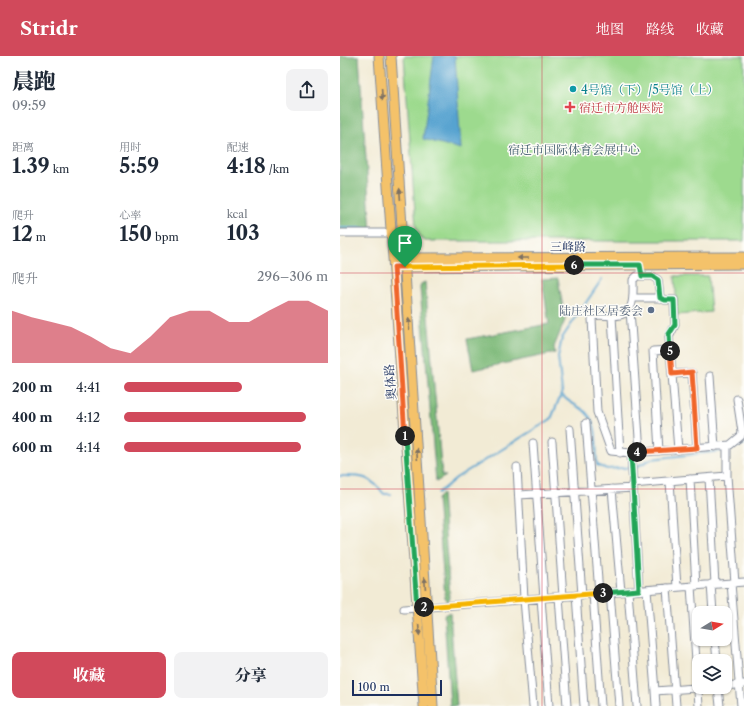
<!DOCTYPE html>
<html lang="zh">
<meta charset="utf-8">
<style>
body{margin:0;font-family:"Libre Caslon Text","Noto Serif SC",serif;background:#f2f2f3;color:#1f2937;height:100vh;display:flex;flex-direction:column;font-size:15px;white-space:nowrap}
*{box-sizing:border-box;margin:0}
p{font-size:13px;color:#747a83}
.icon{flex:none;width:22px;height:22px;fill:none;stroke:currentColor;stroke-width:2;stroke-linecap:round;stroke-linejoin:round}
.map{position:relative;flex:1;overflow:hidden}
.details{display:flex;flex-direction:column;background:#fff;width:340px}
.details>*{flex:none}
.needle{width:26px;rotate:79deg}
.fabs{position:absolute;left:352px;top:550px;display:grid;gap:8px}
.fabs a{display:grid;place-items:center;width:40px;height:40px;border-radius:8px;background:#fff;box-shadow:0 1px 3px #0004;font-size:20px}
.scale{position:absolute;left:12px;bottom:10px;width:90px;box-sizing:border-box;padding-left:4px;border:2px solid #1b2f5e;border-top:0;font-size:11px;line-height:14px;white-space:nowrap;color:#1b2f5e;-webkit-text-stroke:3px #fdfcf7;paint-order:stroke}
.pin{position:absolute;display:grid;place-items:center;width:34px;height:34px;color:#fff;margin:-41px -17px;border-radius:50% 50% 50% 0;rotate:-45deg;box-shadow:0 0 4px #0007}
.pin .icon{rotate:45deg}
.km{position:absolute;width:20px;height:20px;margin:-10px;border-radius:50%;background:#222;color:#fff;font-size:11px;line-height:20px;text-align:center}
.round{display:grid;place-items:center;flex:none;width:42px;height:42px;border-radius:8px;background:#f2f2f3}
.head{display:flex;align-items:center;justify-content:space-between;height:68px;padding:0 12px}
h1{font-size:22px;font-weight:800;line-height:30px}
.figures{display:grid;grid-template-columns:repeat(3,1fr);gap:6px;height:68px;padding:4px 12px}
.figures div{display:grid;align-content:center}
.figures b{font-size:20px;font-weight:800}
.figures small{font-size:11px;font-weight:400}
.figures p{font-size:11px}
.chart{height:112px;padding:8px 12px}
.chart p{display:flex;justify-content:space-between}
.chart svg{width:100%;height:72px;margin-top:4px;fill:#d1495b;opacity:.7}
.button{display:flex;gap:8px;margin-top:auto;padding:8px 12px}
.button a{flex:1;height:46px;border-radius:8px;background:#d1495b;color:#fff;font-size:16px;font-weight:800;line-height:46px;text-align:center}
.button a+a{background:#f2f2f3;color:#1f2937}
ul{padding:0 12px;list-style:none;font-size:13px}
li{display:grid;grid-template-columns:64px 48px 1fr;align-items:center;height:30px}
li i{height:10px;border-radius:5px;background:#d1495b}
header{display:flex;align-items:center;gap:24px;box-sizing:border-box;height:56px;padding:0 20px;background:#d1495b;color:#fff}
header strong{font-size:19px}
nav{display:flex;gap:22px;margin-inline-start:auto;font-size:14px}
main{display:flex;flex:1;min-height:0}
.map>svg:first-child{display:block}
.green{fill:#9dda8e;stroke:#5c8476}
.forest{fill:#7eba79;stroke:#4c746c}
.water{fill:#57a3d0;stroke:#396997}
.lines{fill:none;stroke-linecap:round;stroke-linejoin:round}
.stream{stroke:#57a3d0;stroke-width:2}
.minor-casing{stroke:#868d9a;stroke-width:9}
.major-casing{stroke:#868d9a;stroke-width:11}
.minor{stroke:#fff;stroke-width:7}
.major{stroke:#f4c26a;stroke-width:9}
.oneway{fill:#7d7163}
.split-1-casing{stroke:#fff;stroke-width:8}
.split-2-casing{stroke:#fff;stroke-width:8}
.split-3-casing{stroke:#fff;stroke-width:8}
.split-4-casing{stroke:#fff;stroke-width:8}
.split-5-casing{stroke:#fff;stroke-width:8}
.split-6-casing{stroke:#fff;stroke-width:8}
.split-7-casing{stroke:#fff;stroke-width:8}
.split-1{stroke:#f0652b;stroke-width:5}
.split-2{stroke:#22a559;stroke-width:5}
.split-3{stroke:#f5b400;stroke-width:5}
.split-4{stroke:#22a559;stroke-width:5}
.split-5{stroke:#f0652b;stroke-width:5}
.split-6{stroke:#22a559;stroke-width:5}
.split-7{stroke:#f5b400;stroke-width:5}
.grid{fill:none;stroke:#d1495b;stroke-width:1;stroke-opacity:0.55}
.culture-dot{fill:#0f9aa8;stroke:#fdfcf7;stroke-width:1.5}
.health-dot{fill:#e0444e;stroke:#fdfcf7;stroke-width:1.5}
.service-dot{fill:#5c6f8a;stroke:#fdfcf7;stroke-width:1.5}
.labels{text-anchor:middle;dominant-baseline:central;stroke-width:3;stroke-linejoin:round;paint-order:stroke}
.culture-label{font-size:12px;fill:#0d838f;stroke:#fdfcf7;text-anchor:start}
.health-label{font-size:12px;fill:#be3a42;stroke:#fdfcf7;text-anchor:start}
.park-label{font-size:12px;fill:#3c5a6a;stroke:#fdfcf7}
.street-label{font-size:12px;fill:#1b2f5e;stroke:#fdfcf7}
.service-label{font-size:12px;fill:#4e5e75;stroke:#fdfcf7;text-anchor:end}
</style>
<header>
<strong>Stridr</strong>
<nav><a>地图</a><a>路线</a><a>收藏</a></nav>
</header>
<main>
<section class="details">
<div class="head"><div><h1>晨跑</h1><p>09:59</p></div><a class="round"><svg class="icon" aria-label="share" viewBox="0 0 24 24"><path d="M12 15V3M7 8l5-5 5 5M5 13v7h14v-7"/></svg></a></div>
<div class="figures">
<div><p>距离</p><b>1.39<small> km</small></b></div>
<div><p>用时</p><b>5:59</b></div>
<div><p>配速</p><b>4:18<small> /km</small></b></div>
</div>
<div class="figures">
<div><p>爬升</p><b>12<small> m</small></b></div>
<div><p>心率</p><b>150<small> bpm</small></b></div>
<div><p>kcal</p><b>103</b></div>
</div>
<div class="chart"><p><span>爬升</span>296–306 m</p>
<svg viewBox="0 0 160 44" preserveAspectRatio="none"><path d="M0 44V12L10 16L20 19L30 22L40 28L50 35L60 38L70 28L80 16L90 12L100 12L110 19L120 19L130 12L140 6L150 6L160 12V44z"/></svg>
</div>
<ul>
<li><b>200 m</b>4:41<i style="width:58%"></i></li>
<li><b>400 m</b>4:12<i style="width:89%"></i></li>
<li><b>600 m</b>4:14<i style="width:87%"></i></li>
</ul>
<div class="button"><a>收藏</a><a>分享</a></div>
</section>
<div class="map">
<svg width="404" height="650" viewBox="0 0 404 650">
<rect width="100%" height="100%" fill="#fdfcf7"/>
<filter id="ink" filterUnits="userSpaceOnUse"><feTurbulence type="fractalNoise" baseFrequency=".025" numOctaves="2"/><feDisplacementMap in="SourceGraphic" scale="8" xChannelSelector="R" yChannelSelector="G"/><feConvolveMatrix kernelMatrix="1 2 1 2 8 2 1 2 1" color-interpolation-filters="sRGB"/></filter>
<filter id="wash" filterUnits="userSpaceOnUse"><feTurbulence type="fractalNoise" baseFrequency=".012" numOctaves="4" result="noise"/><feDisplacementMap in="SourceGraphic" scale="16" xChannelSelector="R" yChannelSelector="G"/><feGaussianBlur stdDeviation="0.9" result="paint"/><feColorMatrix in="noise" values="0 0 0 0 0 0 0 0 0 0 0 0 0 0 0 0 0 1.4 0 .05"/><feComposite in="paint" operator="in"/></filter>
<g filter="url(#wash)">
<rect width="100%" height="100%" fill="#f2ebd5"/>
<path class="green" d="M64,0H404V185H85L80,181L76,171Z
M335,220H368L371,256L337,259Z"/>
<path class="forest" d="M0,0H19L31,176H0Z
M218,222L225,264L214,291L215,297L133,314L127,283L209,268L202,223Z
M85,226L102,420H106L96,426L80,232L81,228Z
M102,438L110,541L108,546L105,541L97,443Z
M110,556L117,650H110L104,559Z"/>
<path class="water" d="M94,0H115L121,93L83,83Z"/>
<g class="lines">
<path class="stream" d="M0,172H24
M222,339C228,346 234,348 242,353C261,367 255,389 257,409L267,413L296,411L311,403L382,395
M390,393L404,388
M0,420C22,420 29,419 44,438H51
M98,437L116,422L211,363L222,336L218,301L222,282L262,223"/>
</g>
</g>
<g filter="url(#ink)">
<g class="lines">
<defs>
<path id="minor" d="M0,177H51
M320,242L325,244H334L335,269L329,281L338,394
M290,254L300,396
M272,260L280,397
M332,318L352,317L357,392
M370,320L375,391
M246,367L259,537
M230,373L242,539
M212,386L223,540
M193,387L204,542
M319,395L313,295L330,294
M291,397L271,395L257,356L252,263L253,260C260,258 266,260 273,260C296,259 293,242 293,224L297,220H312L318,224L320,242H293
M177,411L184,543L193,650
M387,420L395,527
M369,422L375,528
M350,423L356,530
M330,425L337,531
M292,428L387,420V390
M272,433L281,536
M179,439L293,432
M391,527L401,650
M371,528L373,557
M351,530L359,650
M327,532L336,650
M299,534L291,397L390,389L401,380L402,376L397,343
M307,534L315,635L369,631
M288,535L297,650
M270,536L279,650
M253,538L261,650
M236,539L244,650
M219,541L227,650
M201,542L209,650
M64,553L404,526
M375,583L377,605
M385,630L404,628
M378,631L380,650
M315,635L316,650"/>
<path id="major" d="M39,0L84,650
M51,0L93,650
M59,202L404,201
M59,211L404,208"/>
</defs>
<use href="#minor" class="minor-casing"/>
<use href="#major" class="major-casing"/>
<use href="#minor" class="minor"/>
<use href="#major" class="major"/>
</g>
<defs><path id="oneway-solid" d="M-6-.8H1V-3.2L6.5 0L1 3.2V.8H-6Z"/></defs>
<g class="oneway">
<use href="#oneway-solid" transform="translate(42 39) rotate(86)"/>
<use href="#oneway-solid" transform="translate(60 138) rotate(-94)"/>
<use href="#oneway-solid" transform="translate(183 202) rotate(180)"/>
<use href="#oneway-solid" transform="translate(69 268) rotate(-94)"/>
<use href="#oneway-solid" transform="translate(77 398) rotate(-94)"/>
<use href="#oneway-solid" transform="translate(85 527) rotate(-94)"/>
<use href="#oneway-solid" transform="translate(79 574) rotate(86)"/>
</g>
</g>
<g class="lines" filter="url(#ink)">
<defs>
<path id="split-1" d="M65,211H54L65,380"/>
<path id="split-2" d="M65,380L77,552L84,551"/>
<path id="split-3" d="M84,551L263,537"/>
<path id="split-4" d="M263,537L299,534L291,397L297,396"/>
<path id="split-5" d="M297,396L357,392L352,316L332,318L330,295"/>
<path id="split-6" d="M234,209H300L302,220H312L318,224L320,242L325,244H334L335,269L329,278L330,295"/>
<path id="split-7" d="M65,211L234,209"/>
</defs>
<use href="#split-1" class="split-1-casing"/>
<use href="#split-2" class="split-2-casing"/>
<use href="#split-3" class="split-3-casing"/>
<use href="#split-4" class="split-4-casing"/>
<use href="#split-5" class="split-5-casing"/>
<use href="#split-6" class="split-6-casing"/>
<use href="#split-7" class="split-7-casing"/>
<use href="#split-1" class="split-1"/>
<use href="#split-2" class="split-2"/>
<use href="#split-3" class="split-3"/>
<use href="#split-4" class="split-4"/>
<use href="#split-5" class="split-5"/>
<use href="#split-6" class="split-6"/>
<use href="#split-7" class="split-7"/>
</g>
<path class="grid" d="M202,0V650M0,217H404M0,433H404"/>
<circle class="culture-dot" cx="233" cy="33" r="4"/>
<path class="health-dot" d="M228 45h4v4h4v4h-4v4h-4v-4h-4v-4h4z"/>
<circle class="service-dot" cx="311" cy="254" r="4"/>
<g class="labels">
<g class="culture-label">
<text x="241" y="33">4号馆（下）/5号馆（上）</text>
</g>
<g class="health-label">
<text x="239" y="51">宿迁市方舱医院</text>
</g>
<g class="park-label">
<text x="234" y="93">宿迁市国际体育会展中心</text>
</g>
<g class="street-label">
<text x="228" y="190">三峰路</text>
<text transform="translate(50 326) rotate(-94)">奥体路</text>
</g>
<g class="service-label">
<text x="303" y="254">陆庄社区居委会</text>
</g>
</g>
</svg>
<div class="fabs">
<a><svg class="needle" viewBox="-14 -14 28 28"><path d="M0-13l5 13h-10z" fill="#e53935"/><path d="M0 13l5-13h-10z" fill="#747a83"/></svg></a>
<a><svg class="icon" aria-label="layers" viewBox="0 0 24 24"><path d="M12 4l9 5-9 5-9-5zM3 14l9 5 9-5"/></svg></a>
</div>
<div class="scale">100 m</div>
<div class="pin" style="left:65px;top:211px;background:#1e9e55"><svg class="icon" aria-label="arrive" viewBox="0 0 24 24"><path d="M6 21V4h12l-3 4 3 4H6"/></svg></div>
<b class="km" style="left:65px;top:380px">1</b>
<b class="km" style="left:84px;top:551px">2</b>
<b class="km" style="left:263px;top:537px">3</b>
<b class="km" style="left:297px;top:396px">4</b>
<b class="km" style="left:330px;top:295px">5</b>
<b class="km" style="left:234px;top:209px">6</b>
</div>
</main>
